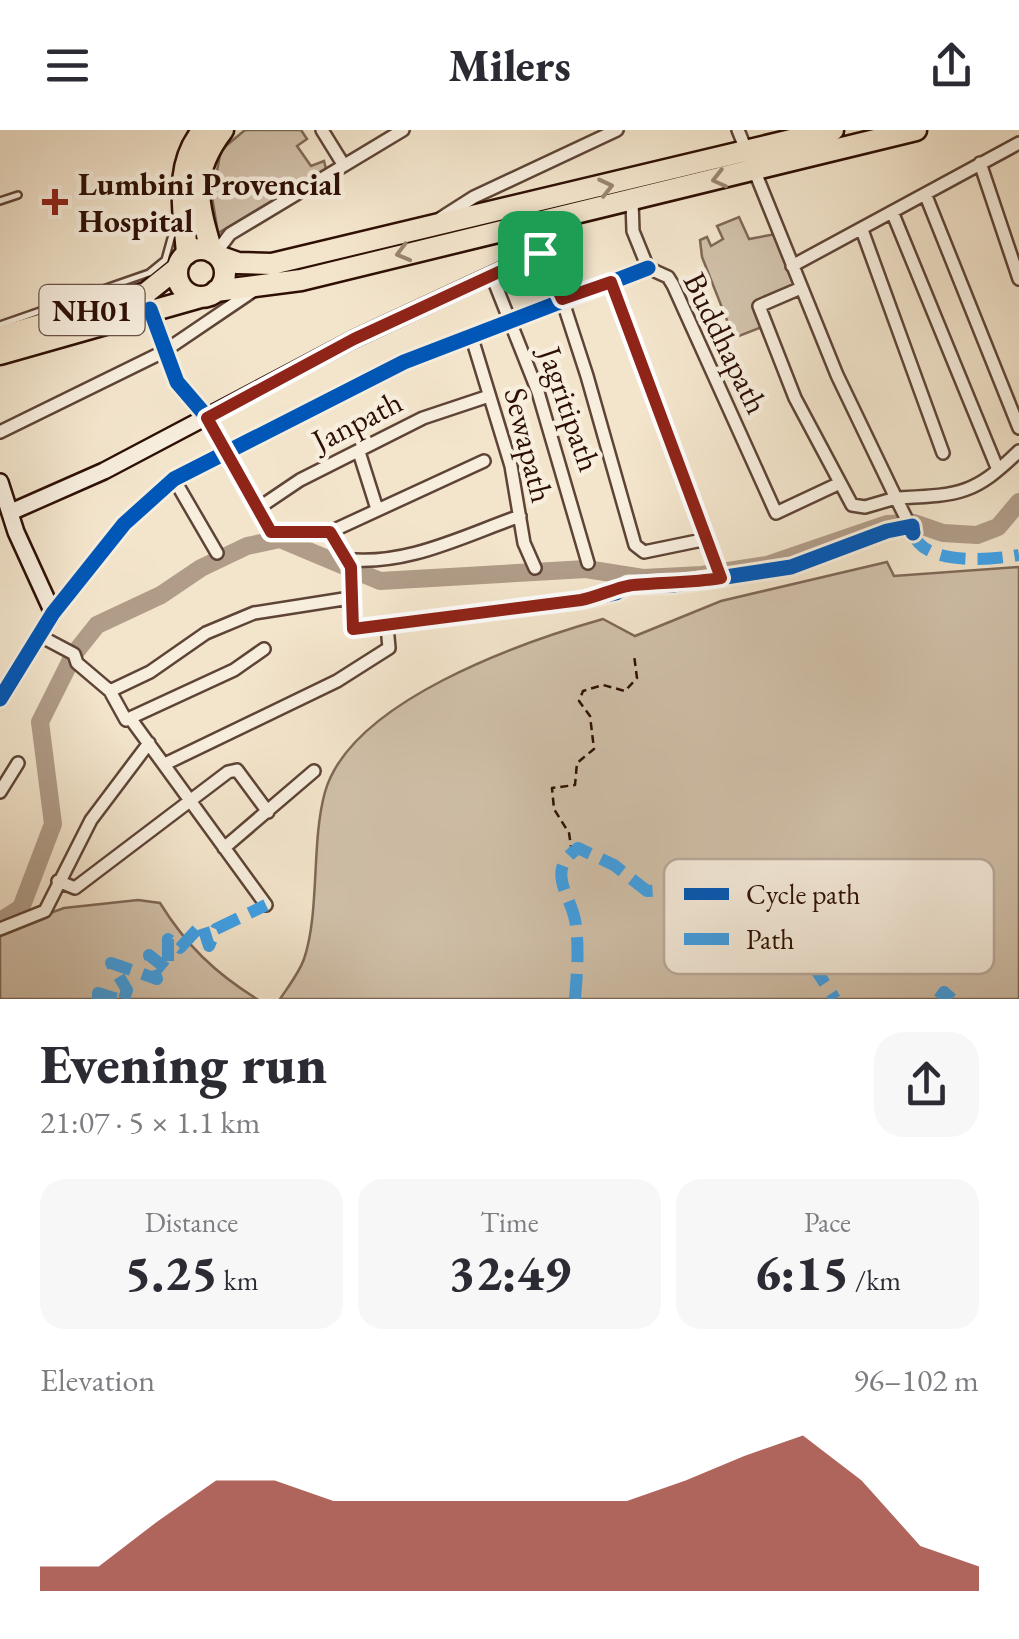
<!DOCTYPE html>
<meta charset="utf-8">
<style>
body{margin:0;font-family:"EB Garamond",serif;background:#f7f7f7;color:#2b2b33;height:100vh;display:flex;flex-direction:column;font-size:38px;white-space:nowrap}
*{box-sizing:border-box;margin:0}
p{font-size:32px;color:#7c7c81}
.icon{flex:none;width:55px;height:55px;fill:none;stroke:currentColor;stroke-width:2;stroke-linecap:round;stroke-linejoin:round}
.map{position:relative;height:869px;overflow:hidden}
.sheet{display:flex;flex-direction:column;background:#fff;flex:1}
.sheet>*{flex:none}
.pin{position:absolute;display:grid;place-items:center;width:85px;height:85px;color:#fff;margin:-42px;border-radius:20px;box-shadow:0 5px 15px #0006}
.round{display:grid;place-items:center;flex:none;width:105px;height:105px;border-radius:30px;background:#f7f7f7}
.overview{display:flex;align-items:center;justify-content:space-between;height:170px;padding:0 40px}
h1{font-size:55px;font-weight:800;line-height:75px}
.metrics{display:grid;grid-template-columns:repeat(3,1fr);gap:15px;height:170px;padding:10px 40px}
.metrics div{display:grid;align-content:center;border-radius:25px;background:#f7f7f7;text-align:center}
.metrics b{font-size:50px;font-weight:800}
.metrics small{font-size:28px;font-weight:400}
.metrics p{font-size:28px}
.chart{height:280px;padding:20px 40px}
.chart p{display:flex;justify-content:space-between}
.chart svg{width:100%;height:180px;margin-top:10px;fill:#8f2418;opacity:.7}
header{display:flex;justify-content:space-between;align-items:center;height:130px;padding:0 40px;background:#fff;font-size:45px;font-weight:800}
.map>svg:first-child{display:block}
.green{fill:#d1c1aa;stroke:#7f6857;stroke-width:2.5}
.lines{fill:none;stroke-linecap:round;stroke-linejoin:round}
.river{stroke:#b09c88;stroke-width:18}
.lane-casing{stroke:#5e4436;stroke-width:10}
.street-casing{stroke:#5e4436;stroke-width:16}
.secondary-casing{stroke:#2d0f04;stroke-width:20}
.highway-casing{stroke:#2d0f04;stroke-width:25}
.path{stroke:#2d0f04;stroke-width:2.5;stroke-dasharray:8 5;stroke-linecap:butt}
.lane{stroke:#f7eede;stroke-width:5}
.street{stroke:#f7eede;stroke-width:11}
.secondary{stroke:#f7eede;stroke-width:15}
.highway{stroke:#f3e5cc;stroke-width:20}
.quiet{stroke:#3ea1e9;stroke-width:12;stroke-dasharray:25 12;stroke-linecap:butt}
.cycleway-casing{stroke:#f7eede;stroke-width:21}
.cycleway{stroke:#0057b8;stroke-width:15}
.oneway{stroke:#9a8572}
.route-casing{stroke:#fff;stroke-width:20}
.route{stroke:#8f2418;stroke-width:12}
.poi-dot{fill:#8f2418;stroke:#f7eede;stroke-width:4}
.labels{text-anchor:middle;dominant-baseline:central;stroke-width:9;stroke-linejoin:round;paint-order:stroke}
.shield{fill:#f7eede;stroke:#6a5245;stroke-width:2.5}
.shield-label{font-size:30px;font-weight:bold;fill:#2d0f04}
.poi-label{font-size:32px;font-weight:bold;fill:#2d0f04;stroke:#f7eede;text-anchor:start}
.street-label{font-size:32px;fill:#2d0f04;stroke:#f7eede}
.key{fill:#f7eede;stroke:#baab9d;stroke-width:2.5}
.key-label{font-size:28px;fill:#2d0f04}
</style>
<header><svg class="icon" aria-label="menu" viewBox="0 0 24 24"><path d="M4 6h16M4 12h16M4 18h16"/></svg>Milers<svg class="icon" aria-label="share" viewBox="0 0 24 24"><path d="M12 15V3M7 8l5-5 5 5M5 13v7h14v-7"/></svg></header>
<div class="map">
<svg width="1019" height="869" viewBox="0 0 1019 869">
<rect width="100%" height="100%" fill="#f3e5cc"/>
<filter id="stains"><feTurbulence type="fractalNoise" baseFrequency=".002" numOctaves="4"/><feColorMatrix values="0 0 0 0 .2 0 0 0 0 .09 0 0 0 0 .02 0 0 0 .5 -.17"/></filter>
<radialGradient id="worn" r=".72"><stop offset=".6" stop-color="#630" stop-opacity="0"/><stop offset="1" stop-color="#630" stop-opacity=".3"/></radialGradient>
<path class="green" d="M245,0H301L307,9L297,16L311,36L324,31L326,39L218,103L212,67L221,20Z
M739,87L749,109L776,104L795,154L757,172L762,197L734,208L702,127L700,110L707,107L711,116L723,109L717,96Z
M887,432L894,446L1019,437V869H280C288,857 299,843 304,829C320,782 311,712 325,662C351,571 522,512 603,489L635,506L721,471Z
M138,770L160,773C186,815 215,843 257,869H0V801L64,778Z"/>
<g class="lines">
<path class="river" d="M0,791L21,778L53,694L40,592L74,524L97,495L161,465L201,438L247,416L280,409L380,451L586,439L643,448L702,445L767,435L887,394L914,393L943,403L977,405L998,397L1019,372"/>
<defs>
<path id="lane" d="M0,71L18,65
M0,195L149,143L165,130L175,94"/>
<path id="street" d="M322,0L343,34
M738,0L837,245L896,368C958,365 973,366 1019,321
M980,33L1019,149
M926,66L1019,298
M632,71L633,101L648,138L668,147L673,155L776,383L840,353
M893,84L998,340
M441,88L474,67L617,0
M862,100L943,323
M539,123L562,169L587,246L635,415L644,422L707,409
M215,124L230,104L403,0
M792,136L1019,13
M492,146L538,262L588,433
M611,152L721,448
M801,158L759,176L795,268L852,375L865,377L896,368L913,402
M150,179L177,252L207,287L271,402H330L351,437L353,499L581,470L616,463L628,455H673L791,437L887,401L912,396
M471,205L511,336L524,413L535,438
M0,302L163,222L253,161
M359,322L377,379
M174,349L217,423
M257,379L300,350L423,288L489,266
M330,402L484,331
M344,429C405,437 463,406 520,386
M53,483L124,394L174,349L404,232L648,138
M40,506L74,524L77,533L110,561L126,590L130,588L266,775
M110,561L150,542L206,503L254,483L350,468
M130,588L234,540L264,519
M165,634L337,551L389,518L387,496
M0,662L18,633
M224,718L314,641
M58,751L75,758L228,642L237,640L268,682
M0,799L45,781L91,690L149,613"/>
<path id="secondary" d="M0,352L16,402L53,483L0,569
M11,382L104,341L354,209L539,123L572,84"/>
<path id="highway" d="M177 143a24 24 0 1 1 48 0a24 24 0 1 1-48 0Z
M212,122C197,71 189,44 223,0
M187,124C184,80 173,36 203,0
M218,126L238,133L272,134L833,0
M216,161L301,150L916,0
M0,207L146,163L176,139
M0,224L201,167"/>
</defs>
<use href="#lane" class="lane-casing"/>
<use href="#street" class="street-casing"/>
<use href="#secondary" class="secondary-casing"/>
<use href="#highway" class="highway-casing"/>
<path class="path" d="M572,723L569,703L554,679L552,658L575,655L577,633L594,619L590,586L579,571L583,561L603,555L625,561L637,548L634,525"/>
<use href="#lane" class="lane"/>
<use href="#street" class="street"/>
<use href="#secondary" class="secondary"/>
<use href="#highway" class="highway"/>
<path class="quiet" d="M913,403C923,436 992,430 1019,425
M98,869V863L117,869
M124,869L127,860L111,833L157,849L149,825L168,840V809L180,818L202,794L209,816L216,799L266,775
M575,869C577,844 579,821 576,796C573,765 543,743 578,718L614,735L647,761L678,759V772L691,789L710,780L803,820L835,869
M939,869L944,862L952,869"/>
<defs>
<path id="cycleway" d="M150,179L177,252L207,287L271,402H330L351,437L353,499L581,470L616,463L628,455H673L791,437L887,401L912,396L913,403
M0,569L53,483L124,394L174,349L404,232L648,138"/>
</defs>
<use href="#cycleway" class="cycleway-casing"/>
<use href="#cycleway" class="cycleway"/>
</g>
<defs><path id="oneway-chevron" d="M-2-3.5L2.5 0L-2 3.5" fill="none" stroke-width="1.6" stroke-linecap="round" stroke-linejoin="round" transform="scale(2.5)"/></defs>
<g class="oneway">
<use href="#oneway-chevron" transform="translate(719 49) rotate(166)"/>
<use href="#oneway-chevron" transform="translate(606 57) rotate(-13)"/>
<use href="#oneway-chevron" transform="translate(403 123) rotate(165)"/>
</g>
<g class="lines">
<defs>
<path id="route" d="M540,123L562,169L611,152L721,448C691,453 663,452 633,455C620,456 597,467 581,470L353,499L351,437L330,402H271L207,288L354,209Z"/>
</defs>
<use href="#route" class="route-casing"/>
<use href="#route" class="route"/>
</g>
<path class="poi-dot" d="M50 57h10v10h10v10h-10v10h-10v-10h-10v-10h10z"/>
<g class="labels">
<rect class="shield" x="39.5" y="155" width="105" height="50" rx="8"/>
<g class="shield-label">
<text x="92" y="180">NH01</text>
</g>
<g class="poi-label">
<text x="78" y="54">Lumbini Provencial<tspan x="78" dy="37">Hospital</tspan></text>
</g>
<g class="street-label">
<text transform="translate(726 213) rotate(64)">Buddhapath</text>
<text transform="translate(570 279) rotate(71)">Jagritipath</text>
<text transform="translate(357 291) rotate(-27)">Janpath</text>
<text transform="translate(529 315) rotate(76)">Sewapath</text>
</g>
</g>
<rect x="664" y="729" width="330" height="115" rx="15" class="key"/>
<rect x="684" y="758" width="45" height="12" fill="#0057b8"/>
<rect x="684" y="803" width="45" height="12" fill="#3ea1e9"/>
<g class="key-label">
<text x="746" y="774">Cycle path</text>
<text x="746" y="819">Path</text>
</g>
<rect width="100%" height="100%" filter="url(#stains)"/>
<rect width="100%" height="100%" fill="url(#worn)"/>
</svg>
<div class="pin" style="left:540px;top:123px;background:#1e9e55"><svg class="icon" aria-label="arrive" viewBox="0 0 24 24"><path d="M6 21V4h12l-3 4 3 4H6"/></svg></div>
</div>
<section class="sheet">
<div class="overview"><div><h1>Evening run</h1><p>21:07 · 5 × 1.1 km</p></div><a class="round"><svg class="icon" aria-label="share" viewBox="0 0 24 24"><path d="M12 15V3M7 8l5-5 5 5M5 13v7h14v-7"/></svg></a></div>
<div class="metrics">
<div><p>Distance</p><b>5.25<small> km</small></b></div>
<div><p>Time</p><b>32:49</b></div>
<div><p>Pace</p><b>6:15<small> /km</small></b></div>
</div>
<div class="chart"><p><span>Elevation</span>96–102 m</p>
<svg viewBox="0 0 160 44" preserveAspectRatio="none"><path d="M0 44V38L10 38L20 27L30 17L40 17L50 22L60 22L70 22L80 22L90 22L100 22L110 17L120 11L130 6L140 17L150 33L160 38V44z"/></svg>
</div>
</section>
